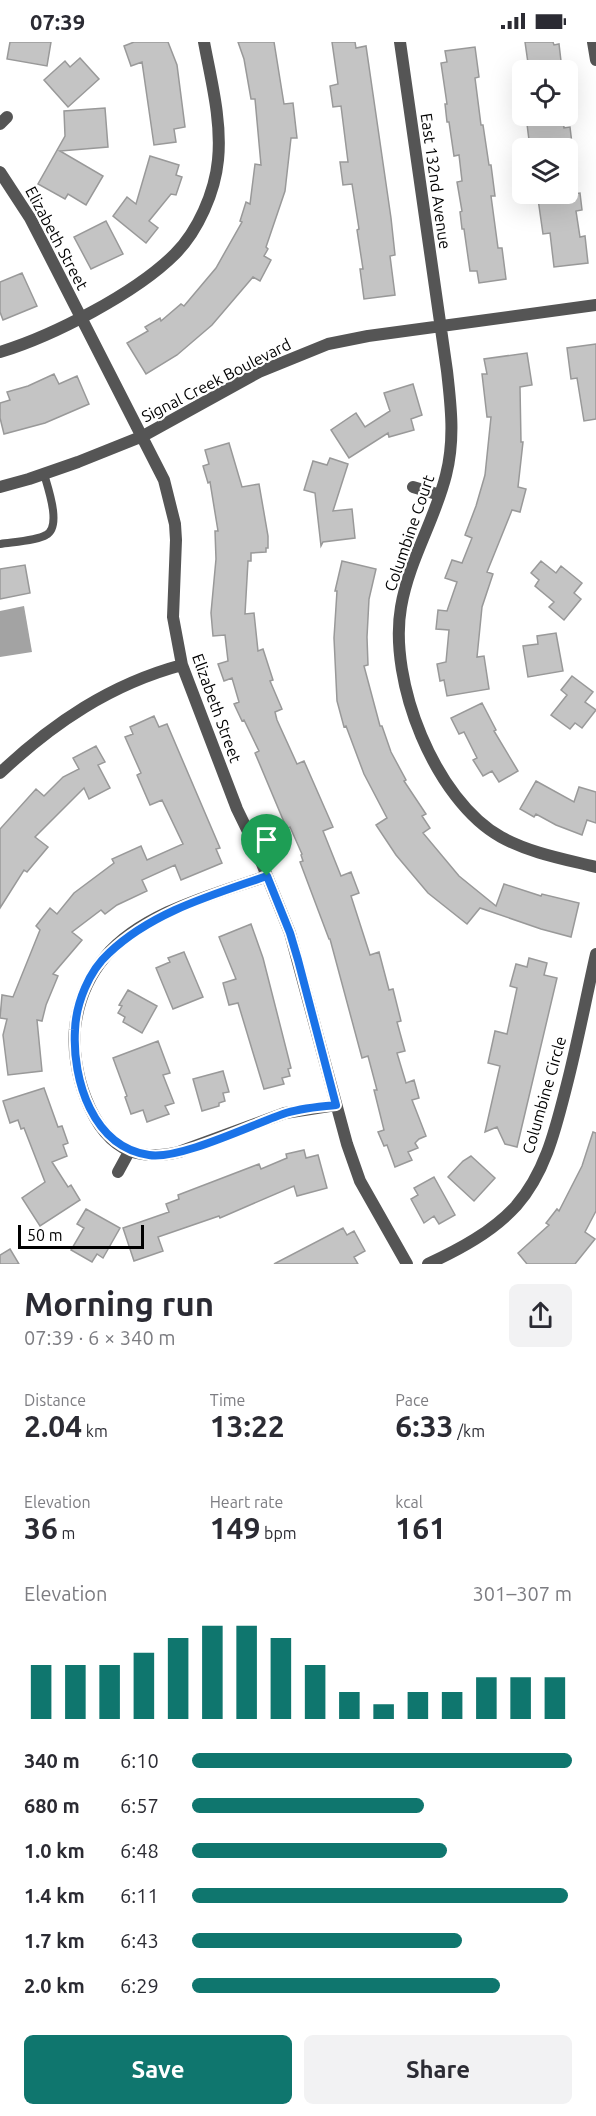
<!DOCTYPE html>
<meta charset="utf-8">
<style>
body{margin:0;font-family:Ubuntu,sans-serif;background:#f2f2f3;color:#2b2b33;height:100vh;display:flex;flex-direction:column;font-size:22px;white-space:nowrap}
*{box-sizing:border-box;margin:0}
p{font-size:20px;color:#7c7c81}
.icon{flex:none;width:33px;height:33px;fill:none;stroke:currentColor;stroke-width:2;stroke-linecap:round;stroke-linejoin:round}
.map{position:relative;height:1222px;overflow:hidden}
.details{display:flex;flex-direction:column;background:#fff;flex:1}
.details>*{flex:none}
.controls{position:absolute;left:512px;top:18px;display:grid;gap:12px}
.controls a{display:grid;place-items:center;width:66px;height:66px;border-radius:9px;background:#fff;box-shadow:0 6px 24px #0002;font-size:30px}
.scale{position:absolute;left:18px;bottom:15px;width:126px;box-sizing:border-box;padding-left:6px;border:3px solid #000;border-top:0;font-size:16px;line-height:21px;white-space:nowrap;color:#000;-webkit-text-stroke:4px #fff;paint-order:stroke}
.pin{position:absolute;display:grid;place-items:center;width:51px;height:51px;color:#fff;margin:-62px -26px;border-radius:50% 50% 50% 0;rotate:-45deg;box-shadow:0 0 6px #0007}
.pin .icon{rotate:45deg}
.round{display:grid;place-items:center;flex:none;width:63px;height:63px;border-radius:9px;background:#f2f2f3}
.head{display:flex;align-items:center;justify-content:space-between;height:102px;padding:0 24px}
h1{font-size:33px;font-weight:700;line-height:45px}
.stats{display:grid;grid-template-columns:repeat(3,1fr);gap:9px;height:102px;padding:6px 24px}
.stats div{display:grid;align-content:center}
.stats b{font-size:30px;font-weight:700}
.stats small{font-size:16px;font-weight:400}
.stats p{font-size:16px}
.chart{height:168px;padding:12px 24px}
.chart p{display:flex;justify-content:space-between}
.chart svg{width:100%;height:108px;margin-top:6px;stroke:#0f766e;stroke-width:6}
.button{display:flex;gap:12px;margin-top:auto;padding:12px 24px}
.button a{flex:1;height:69px;border-radius:9px;background:#0f766e;color:#fff;font-size:24px;font-weight:700;line-height:69px;text-align:center}
.button a+a{background:#f2f2f3;color:#2b2b33}
ul{padding:0 24px;list-style:none;font-size:20px}
li{display:grid;grid-template-columns:96px 72px 1fr;align-items:center;height:45px}
li i{height:15px;border-radius:8px;background:#0f766e}
.status{display:flex;justify-content:space-between;align-items:center;height:42px;padding:0 30px;background:#fff;direction:ltr}
.status svg{height:16px;fill:currentColor}
.map>svg:first-child{display:block}
.water{fill:#a3a3a3}
.building{fill:#c4c4c4;stroke:#999;stroke-width:1.5}
.lines{fill:none;stroke-linecap:round;stroke-linejoin:round}
.lane{stroke:#555;stroke-width:8}
.street{stroke:#555;stroke-width:12}
.route-casing{stroke:#fff;stroke-width:12}
.route{stroke:#1a73e8;stroke-width:8}
.labels{text-anchor:middle;dominant-baseline:central;stroke-width:4.5;stroke-linejoin:round;paint-order:stroke}
.street-label{font-size:16px;fill:#000;stroke:#fff}
</style>
<div class="status"><b>07:39</b><svg viewBox="0 0 49 12"><path d="M0 12V9h3v3zM5 12V6h3v6zM10 12V3h3v9zM15 12V0h3v12zM26 1h20v11H26zM47 4h2v5h-2z"/></svg></div>
<div class="map">
<svg width="596" height="1222" viewBox="0 0 596 1222">
<rect width="100%" height="100%" fill="#fff"/>
<path class="water" d="M24,564L32,610L0,615V569Z"/>
<path class="building" d="M10,0H51L47,24L7,17Z
M134,0H168L177,23L185,85L174,87L176,100L154,103L142,20L131,24L124,4Z
M238,0H274L284,62L293,61L297,96H291L285,149L266,205L268,207L264,214L271,218L260,239L253,235L212,283L177,313L146,332L127,301L148,289L145,285L160,276L161,279L181,262L184,264L216,226L242,180L240,179L246,160L250,162L255,122L261,123L255,57H251L244,17Z
M332,0H355L356,6L366,4L391,176L395,213L390,214L395,253L364,257L360,227H363L357,188L359,187L352,142L343,143L340,120H348L341,64L333,65L330,44L338,42Z
M525,0H553L554,3L559,2L561,19L552,20L553,28H529Z
M475,5L479,35L475,36L481,83H483L489,123H491L495,154H491L498,206H502L506,237L479,241L477,229H470L464,187H462L460,170L462,169L457,140L462,139L459,113L454,114L449,80H447L445,62H447L441,21L447,20L445,9Z
M80,16L99,37L68,65L44,38L65,19L70,25Z
M105,66L108,105L60,109L103,134L86,163L68,152L65,157L38,142L65,94L64,69Z
M526,74H563L564,86L570,85L572,102L530,106Z
M150,114L179,123L176,133L182,135L176,153L171,152L149,179L158,186L146,201L113,174L127,155L136,162Z
M580,151L582,168L576,169L580,195L585,194L588,221L554,225L550,191L543,192L538,157Z
M106,179L123,212L91,227L74,195Z
M22,231L37,264L3,278L0,270V240Z
M596,302V377L584,379L577,336L571,337L567,306Z
M527,311L532,343L520,345L521,400H523L518,445L526,447L520,470L512,468L487,530L493,532L482,565L477,615L484,614L489,647L447,654L444,638L440,639L437,622L446,620L449,588L436,587L438,568L447,569L457,540L445,536L452,518L462,521L472,496L465,493L476,464L485,433L491,375H487L482,332H487L484,317Z
M54,332L59,342L77,334L89,362L45,381L4,392L0,376V361L10,358L7,350L28,344Z
M413,342L422,373L411,377L414,388L389,395L388,391L349,416L331,388L356,371L365,385L390,369L384,351Z
M229,401L242,445L259,442L268,494V506H266V510L251,511V519H248L245,572L254,571L258,609L263,607L273,638L270,639L282,667L275,670L277,678L297,722L304,719L333,785L323,789L341,834L351,830L359,851L351,854L370,913L379,910L389,948L393,947L401,979L397,980L405,1009L397,1011L406,1041L414,1038L419,1056L412,1058L426,1094L419,1097L415,1101L418,1106L408,1110L412,1118L395,1125L387,1103L384,1104L378,1090L384,1088L374,1048H377L368,1014L362,1016L330,897H329L300,820L303,819L301,813L302,812L290,785L287,787L255,711L259,709L244,678L242,679L234,662L239,660L232,636L224,639L218,622L228,619L225,593L213,594L211,571L216,517L215,489H218L210,440L208,441L203,424L209,422L205,408Z
M330,416L348,422L333,469L352,467L355,496L323,500L321,504L315,451L304,448L313,419L327,423Z
M342,519L376,527L369,557L367,595L368,623L364,624L380,684H382L391,710L406,738L404,739L426,772L422,774L430,786L423,791L459,834L496,864L504,842L541,854L542,852L579,861L571,895L541,887L480,866L467,882L428,851L396,813L376,783L387,776L364,732L346,684L344,685L337,659L334,596L337,549H335Z
M541,519L556,531L561,524L582,541L574,551L581,557L564,578L549,565L554,560L535,544L539,538L531,531Z
M25,523L30,551L0,557V527Z
M556,591L563,629L528,635L523,604L538,602L537,594Z
M572,634L593,650L585,660L596,668L582,686L575,681L570,687L551,673L567,653L561,648Z
M482,661L496,688L494,689L518,729L499,740L492,729L483,734L473,718L477,716L464,690L459,692L451,676Z
M154,674L159,685L167,682L220,806L216,807L222,821L181,838L175,823L142,838L147,849L117,863L105,872L101,868L72,890L82,898L53,932L58,934L46,963L42,979L37,978L42,1029L8,1033L3,993L7,977L0,976L2,953L13,955L40,888L36,884L50,866L57,872L74,851L114,821L112,817L141,804L147,818L183,802L162,758L150,763L137,733L141,731L125,695L133,692L130,685Z
M96,704L105,720L98,723L110,746L89,757L84,746L35,795L48,805L27,830L24,828L0,866V787L36,747L44,754L63,735L79,727L73,716Z
M536,739L574,760L579,745L596,750V781L587,778L582,793L556,783L536,772L534,775L520,767Z
M251,882L263,916L291,1026L288,1027L290,1034L282,1036L284,1042L264,1047L238,961L229,963L223,941L236,937L219,895Z
M184,910L203,955L173,967L156,926L170,920L168,916Z
M529,916L547,921L544,933L557,936L517,1105L505,1102L497,1085L485,1090L500,1024L488,1021L495,989L507,992L517,946L510,944L516,922L527,925Z
M128,948L157,964L142,991L123,980L125,975L118,971L122,964L119,963Z
M158,999L170,1031L163,1033L174,1061L165,1064L169,1072L147,1080L143,1068L131,1072L125,1055L127,1054L113,1016Z
M223,1029L229,1050L223,1051L225,1059L219,1061V1064L202,1069L193,1037Z
M44,1046L58,1085L62,1084L68,1101L63,1103L67,1114L52,1120L68,1145L71,1143L80,1158L40,1184L22,1156L45,1140L24,1086L21,1087L18,1078L10,1081L3,1059Z
M593,1090L596,1091V1169L585,1190L595,1197L575,1222H527L518,1211L549,1183L546,1181L557,1167L559,1169L582,1124Z
M304,1108L306,1116L318,1113L327,1146L297,1154L294,1144L220,1176L219,1174L158,1195L163,1209L134,1219L123,1186L169,1170L166,1162L179,1157L178,1153L259,1122L261,1127L287,1116L286,1112Z
M471,1114L495,1136L474,1159L448,1135L463,1119Z
M434,1135L455,1173L439,1182L434,1174L424,1181L411,1157L418,1153L414,1146Z
M86,1167L120,1186L103,1216L97,1212L92,1220L71,1208L84,1186L77,1182Z
M343,1186L347,1193L354,1189L365,1209L354,1215L358,1222H274Z
M10,1207L19,1222H0V1213Z"/>
<g class="lines">
<path class="lane" d="M0,502C12,500 36,499 46,493C62,485 48,446 44,432"/>
<path class="street" d="M400,0L447,329C451,364 455,398 446,433C435,478 409,518 401,565C388,639 435,758 501,795C530,811 564,817 596,825
M593,0L596,18
M0,82L7,75
M0,130L30,176L45,205L164,438L175,482L176,498L173,575L182,623L237,767L254,802L290,891L347,1102L360,1139L407,1222
M0,310C53,294 136,251 175,212C198,189 215,150 218,118C222,79 211,38 204,0
M0,445L29,437L78,420L143,394L259,330L328,302L368,294L596,263
M413,445L440,453
M0,731C53,681 111,642 182,623
M267,834C215,852 141,871 105,915C88,935 78,960 75,986C71,1025 89,1092 130,1109C146,1115 162,1114 179,1110L285,1071L336,1063
M118,1130L130,1108
M428,1222C460,1207 492,1190 516,1164C546,1130 556,1085 567,1042C578,999 586,956 596,912"/>
</g>
<g class="lines">
<defs>
<path id="route" d="M267,834L290,891L298,918L336,1063C319,1065 300,1066 283,1072C251,1083 179,1118 149,1113C93,1105 72,1038 75,988C76,961 89,929 109,911C152,870 212,853 267,834Z"/>
</defs>
<use href="#route" class="route-casing"/>
<use href="#route" class="route"/>
</g>
<g class="labels">
<g class="street-label">
<text transform="translate(436 139) rotate(82)">East 132nd Avenue</text>
<text transform="translate(57 196) rotate(62)">Elizabeth Street</text>
<text transform="translate(216 338) rotate(-27)">Signal Creek Boulevard</text>
<text transform="translate(409 491) rotate(-71)">Columbine Court</text>
<text transform="translate(217 666) rotate(70)">Elizabeth Street</text>
<text transform="translate(544 1053) rotate(-74)">Columbine Circle</text>
</g>
</g>
</svg>
<div class="controls">
<a><svg class="icon" aria-label="locate" viewBox="0 0 24 24"><circle cx="12" cy="12" r="6"/><path d="M12 2v4M12 18v4M2 12h4M18 12h4"/></svg></a>
<a><svg class="icon" aria-label="layers" viewBox="0 0 24 24"><path d="M12 4l9 5-9 5-9-5zM3 14l9 5 9-5"/></svg></a>
</div>
<div class="scale">50 m</div>
<div class="pin" style="left:267px;top:834px;background:#1e9e55"><svg class="icon" aria-label="arrive" viewBox="0 0 24 24"><path d="M6 21V4h12l-3 4 3 4H6"/></svg></div>
</div>
<section class="details">
<div class="head"><div><h1>Morning run</h1><p>07:39 · 6 × 340 m</p></div><a class="round"><svg class="icon" aria-label="share" viewBox="0 0 24 24"><path d="M12 15V3M7 8l5-5 5 5M5 13v7h14v-7"/></svg></a></div>
<div class="stats">
<div><p>Distance</p><b>2.04<small> km</small></b></div>
<div><p>Time</p><b>13:22</b></div>
<div><p>Pace</p><b>6:33<small> /km</small></b></div>
</div>
<div class="stats">
<div><p>Elevation</p><b>36<small> m</small></b></div>
<div><p>Heart rate</p><b>149<small> bpm</small></b></div>
<div><p>kcal</p><b>161</b></div>
</div>
<div class="chart"><p><span>Elevation</span>301–307 m</p>
<svg viewBox="0 0 160 44" preserveAspectRatio="none"><path d="M5 44V22M15 44V22M25 44V22M35 44V17M45 44V11M55 44V6M65 44V6M75 44V11M85 44V22M95 44V33M105 44V38M115 44V33M125 44V33M135 44V27M145 44V27M155 44V27"/></svg>
</div>
<ul>
<li><b>340 m</b>6:10<i style="width:100%"></i></li>
<li><b>680 m</b>6:57<i style="width:61%"></i></li>
<li><b>1.0 km</b>6:48<i style="width:67%"></i></li>
<li><b>1.4 km</b>6:11<i style="width:99%"></i></li>
<li><b>1.7 km</b>6:43<i style="width:71%"></i></li>
<li><b>2.0 km</b>6:29<i style="width:81%"></i></li>
</ul>
<div class="button"><a>Save</a><a>Share</a></div>
</section>
